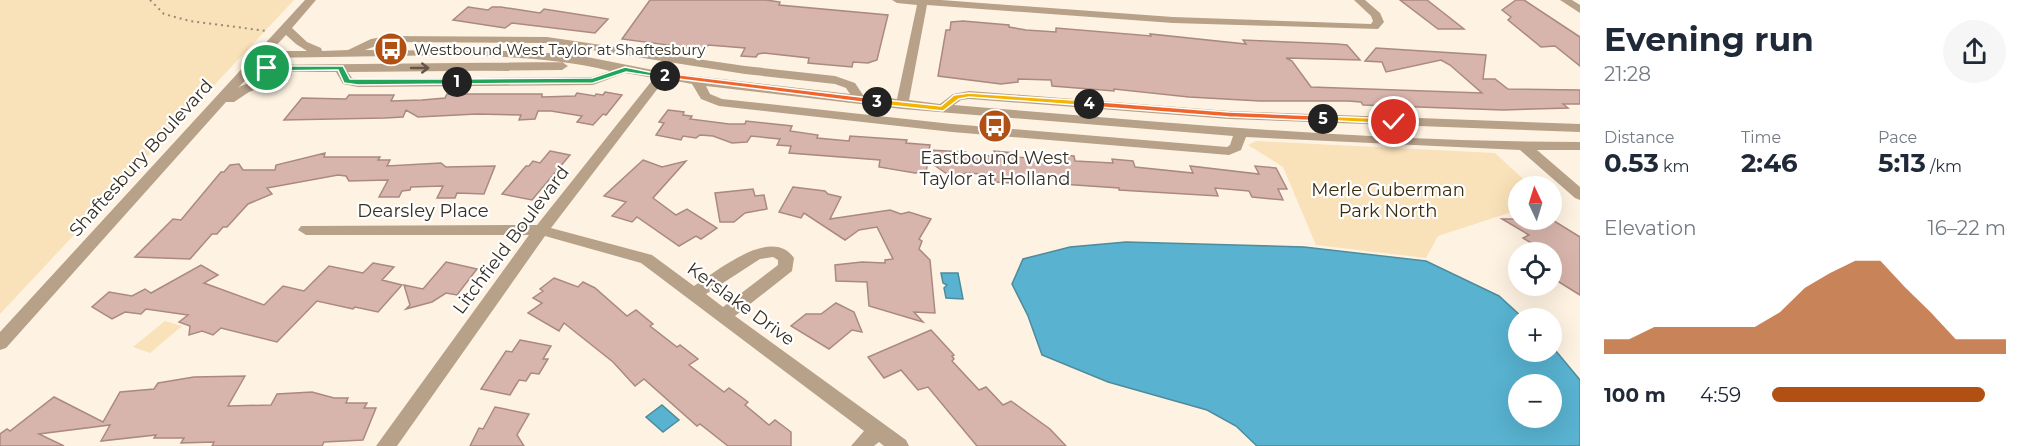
<!DOCTYPE html>
<meta charset="utf-8">
<style>
body{margin:0;font-family:Montserrat,sans-serif;background:#f6f6f7;color:#1f2937;height:100vh;display:flex;flex-direction:column;font-size:22px;white-space:nowrap}
*{box-sizing:border-box;margin:0}
p{font-size:20px;color:#747a83}
.icon{flex:none;width:33px;height:33px;fill:none;stroke:currentColor;stroke-width:2;stroke-linecap:round;stroke-linejoin:round}
.map{position:relative;flex:1;overflow:hidden}
.sheet{display:flex;flex-direction:column;background:#fff;width:450px}
.sheet>*{flex:none}
.needle{width:39px;rotate:356deg}
.controls{position:absolute;left:1508px;top:176px;display:grid;gap:12px}
.controls a{display:grid;place-items:center;width:54px;height:54px;border-radius:50%;background:#fff;box-shadow:0 6px 24px #0002;font-size:30px}
.pin{position:absolute;display:grid;place-items:center;width:51px;height:51px;color:#fff;margin:-26px;border:3px solid #fff;border-radius:50%;box-shadow:0 2px 6px #0007}
.km{position:absolute;width:30px;height:30px;margin:-15px;border-radius:50%;background:#222;color:#fff;font-size:16px;line-height:30px;text-align:center}
.round{display:grid;place-items:center;flex:none;width:63px;height:63px;border-radius:32px;background:#f6f6f7}
.summary{display:flex;align-items:center;justify-content:space-between;height:102px;padding:0 24px}
h1{font-size:33px;font-weight:700;line-height:45px}
.metrics{display:grid;grid-template-columns:repeat(3,1fr);gap:9px;height:102px;padding:6px 24px}
.metrics div{display:grid;align-content:center}
.metrics b{font-size:26px;font-weight:700}
.metrics small{font-size:16px;font-weight:400}
.metrics p{font-size:16px}
.chart{height:168px;padding:12px 24px}
.chart p{display:flex;justify-content:space-between}
.chart svg{width:100%;height:108px;margin-top:6px;fill:#b25014;opacity:.7}
ul{padding:0 24px;list-style:none;font-size:20px}
li{display:grid;grid-template-columns:96px 72px 1fr;align-items:center;height:45px}
li i{height:15px;border-radius:8px;background:#b25014}
main{display:flex;flex:1;min-height:0}
.map>svg:first-child{display:block}
.green{fill:#f9e1b9}
.water{fill:#58b2d0;stroke:#4e8b9c;stroke-width:1.5;fill-rule:evenodd}
.building{fill:#d8b5ac;stroke:#aa8981;stroke-width:1.5}
.lines{fill:none;stroke-linecap:round;stroke-linejoin:round}
.path{stroke:#948b7d;stroke-width:2;stroke-dasharray:2 4;stroke-linecap:butt}
.minor{fill:#b8a189;fill-rule:evenodd}
.oneway{stroke:#645747}
.split-1{fill:#22a559;stroke:#fff;stroke-width:1.5}
.split-2{fill:#22a559;stroke:#fff;stroke-width:1.5}
.split-3{fill:#f0652b;stroke:#fff;stroke-width:1.5}
.split-4{fill:#f5b400;stroke:#fff;stroke-width:1.5}
.split-5{fill:#f0652b;stroke:#fff;stroke-width:1.5}
.split-6{fill:#f5b400;stroke:#fff;stroke-width:1.5}
.labels{text-anchor:middle;dominant-baseline:central;stroke-width:4.5;stroke-linejoin:round;paint-order:stroke}
.far-poi-label{font-size:15px;fill:#362f24;stroke:#fff;text-anchor:start}
.street-label{font-size:18px;fill:#362f24;stroke:#fff}
.poi-label{font-size:18px;fill:#362f24;stroke:#fff}
.park-label{font-size:18px;fill:#3c2c0e;stroke:#fff}
</style>
<main>
<div class="map">
<svg width="1580" height="446" viewBox="0 0 1580 446">
<rect width="100%" height="100%" fill="#fef3e2"/>
<path class="green" d="M0,0H294L0,314Z
M1256,141L1495,153L1531,186H1518V210L1438,236L1426,258L1316,245L1283,167L1248,145Z
M165,321L182,326L150,353L133,347Z"/>
<path class="water" d="M1126,242L1304,247L1426,261L1499,296L1523,318H1518V351H1551V345L1580,380V446H1257L1236,426L1207,410L1108,382L1042,355L1028,316L1012,284L1023,259L1070,247ZM1518,384H1551V417H1518Z
M941,273H958L963,299L946,298L944,288L947,285L943,283Z
M662,405L679,420L663,432L646,417Z"/>
<path class="building" d="M650,0H766L780,2L779,5L888,15L877,60L868,63L853,62L852,67L808,63L809,58L764,53L758,54L756,57L741,56L745,48L708,45L705,50L622,39Z
M1400,0H1427L1464,29H1438Z
M1516,0H1524L1580,37V66L1555,46L1541,47L1508,20L1511,17L1502,10Z
M468,7L488,10L492,7H501L540,13L544,9L608,19L595,33L512,23L505,28L453,20Z
M963,21L1009,25V27L1026,30L1056,32V28L1151,36L1150,34L1246,44L1243,40L1337,44L1347,45L1360,60L1286,58L1292,61L1311,87L1482,93L1450,65L1441,60L1386,72L1382,62L1365,61L1376,48L1486,55L1483,79H1495L1508,89L1580,90V104H1563L1568,108L1503,110L1363,105L1361,102L1348,101H1260L1189,97L1114,89V91L1052,86L1051,80L1018,79V82L1001,84L938,76L946,30H950L951,22Z
M605,92L622,95L606,115L603,114L593,125L577,122L582,116L551,111H538L535,119L519,120L521,115L477,114L418,117L406,110L403,117L385,118L284,120L302,98L346,99L349,95H394L391,101L422,100L445,98L447,94H542V97L575,96L577,93L595,96L596,94L603,95Z
M668,110L684,112L683,115L692,116L690,119L729,124H745L746,121L792,126L790,131L818,135L817,138L849,141L850,136L907,140L906,143L930,145L929,150L966,152L967,155L995,156L994,151L1016,153V157L1051,160L1050,154L1074,156L1075,161L1113,163L1112,159L1133,161L1135,167L1193,173L1190,166L1259,174L1255,166L1276,168L1287,189H1278L1283,200L1252,197L1249,191L1215,188L1218,196L1119,190V188L1061,184L1060,179L1017,175V178L1011,177V183L995,182V175L967,173L950,176L928,161L926,172L915,173L879,167L880,160L789,153L791,146L777,145L780,139L751,136L747,142L732,143L713,136L700,135L696,138L683,136L681,140L656,135L664,123L659,122Z
M550,151L570,155L532,200L502,194L526,166H529L533,161L540,163Z
M325,153L324,157H380L378,160H390L387,166L441,163L446,167L495,166L484,194L457,193L455,198H437L443,186L411,187L410,190L402,191L399,197H379L388,180L349,181L346,176L338,175L267,188L272,194L248,204L227,227H223L217,234H212L190,259L135,257L173,219L181,220L221,172H224L230,165L239,164L243,170H275L276,165Z
M643,160L662,167L686,161L653,198L676,215L687,209L717,228L701,239L696,236L679,246L637,217L632,222L612,216L626,202L604,196Z
M793,187L825,191L828,194L841,197L830,219L890,210L901,214L909,212L931,219L919,239L922,241L919,249L930,260L935,313L914,312L923,322L869,306L867,282L836,281L835,265L862,262L885,263V260L893,259L877,227L859,230L845,240L804,213L801,218L779,212Z
M753,189L755,196L764,195L767,209L745,213L734,222H720L715,193Z
M1502,219H1551L1580,237V295L1551,277V252H1546L1523,238L1529,235Z
M446,262L477,269L457,295L446,293L432,302L406,309L410,305L404,285L423,289Z
M373,263L394,267L382,280L402,285L378,312L355,307L353,309L317,301L277,342L221,328L213,335L202,331L189,335L190,326L179,322L188,315L146,309L141,314L125,312L112,319L92,307L109,292L132,296L145,289L151,293L201,265L218,275L204,283L264,305L283,286L304,291L329,266L363,273Z
M554,278L578,287L583,282L595,288L627,316L636,310L653,324L650,326L677,347L680,345L698,359L689,365L724,392L729,388L748,402L745,405L769,425L775,420L791,432V446H728L700,424L697,426L644,379L635,386L613,362L564,323L559,331L528,313L542,303L533,298L543,291L540,289Z
M836,303L854,312L862,332L852,330L829,349L791,326L806,314H821Z
M931,330L954,355L952,356L954,359L952,361L979,390L986,387L1003,405L1011,401L1050,429L1066,446H977L928,387L918,390L901,370L884,378L868,357Z
M520,340L551,346L543,359H548L539,374L531,373L526,381L519,380L510,395L481,389L506,351L512,352Z
M245,376L228,406L271,405L277,394L312,392L334,398H348L346,403H367L364,408H376L363,440L324,442L322,446H212L214,442L181,443L184,438H154L156,435L101,441L110,425L39,434L64,446H0V434L7,429L10,431L54,397L103,422L120,392L154,389L158,383L194,377Z
M495,407L529,414L517,435L524,446H470L479,428L483,429Z"/>
<g class="lines">
<path class="path" d="M150,0L164,14L190,21L267,31"/>
<path class="minor" d="M305,0H316L292,28L307,42L321,48L322,51L348,50L371,39L387,36L547,37L745,66L835,76L855,83L863,95L897,99L917,5L897,3L892,0H941L1173,17L1371,24L1373,21L1371,16L1354,0H1365L1380,13L1384,22L1378,29L1173,23L927,5L909,100L940,104L953,94L969,91L1229,111L1580,124V132L1229,119L969,99L961,100L954,105C1162,122 1371,142 1580,142V150H1537L1580,187V200L1575,198L1520,150L1246,137L1241,150L1229,155L952,132L719,106L701,99L692,84L665,79L551,228L652,255L694,286C716,272 772,225 794,258L792,271L735,316L906,440L909,446H884L879,442L874,446H851L864,431L641,263L545,236L397,446H376L529,235H306L298,230L301,226L537,225L654,78L625,73L593,85L358,87L343,84L336,72H292L291,76L249,92L234,102H226L6,348L0,350V332ZM286,35L296,44L307,51H271ZM387,42L547,43L745,74L835,84L846,88L850,94L669,73L671,68L665,64L661,65L658,71L582,56L524,51L365,50ZM454,55C507,57 559,58 610,71L592,77L358,79L352,78L348,72L562,70L568,66L562,62L258,65L265,58ZM278,72L241,86L238,88L252,73ZM706,86L902,109L1233,136L1230,145L1227,147L952,124L722,99L710,94ZM773,257L778,260V265L723,307L706,294L760,259Z
M1560,0H1572L1580,5V13Z"/>
</g>
<defs><path id="oneway-shaft" d="M-6 0H5M1.5-3L5.5 0L1.5 3" fill="none" stroke-width="1.6" stroke-linecap="round" stroke-linejoin="round" transform="scale(1.5)"/></defs>
<use class="oneway" href="#oneway-shaft" transform="translate(420 68)"/>
<path class="split-1" d="M340,66H343L350,79H457L461,82L457,84L358,85L344,83L338,70L267,71L263,68L267,66Z"/>
<path class="split-2" d="M625,67L669,76L665,78L626,72L593,83L457,84L453,82L457,79L592,78Z"/>
<path class="split-3" d="M665,73L877,99L881,102L877,104L662,77L661,76Z"/>
<path class="split-4" d="M969,93L1089,101L1093,104L1089,106L969,97L959,99L943,111L877,104L873,102L877,99L941,106L954,95Z"/>
<path class="split-5" d="M1089,101L1229,112L1323,116L1328,119L1323,121L1229,117L1086,106L1085,104Z"/>
<path class="split-6" d="M1323,116L1394,119L1399,122L1394,124L1320,120L1319,119Z"/>
<defs>
<symbol id="bus-disc" viewBox="-11 -11 22 22"><circle r="9.5" fill="#b25014" stroke="#fff"/><path d="M-5-6H5V4H4V6H2V4H-2V6H-4V4H-5ZM-3.5-4V0h7V-4ZM-3.5 1.2v1.5H-2V1.2ZM2 1.2v1.5H3.5V1.2Z" fill="#fff"/></symbol>
</defs>
<g fill-rule="evenodd">
<use href="#bus-disc" x="372" y="30" width="38" height="38"/>
<use href="#bus-disc" x="976" y="107" width="38" height="38"/>
</g>
<g class="labels">
<g class="far-poi-label">
<text x="414" y="49">Westbound West Taylor at Shaftesbury</text>
</g>
<g class="street-label">
<text transform="translate(141 158) rotate(-48)">Shaftesbury Boulevard</text>
<text x="423" y="211">Dearsley Place</text>
<text transform="translate(511 240) rotate(-53)">Litchfield Boulevard</text>
<text transform="translate(741 304) rotate(36)">Kerslake Drive</text>
</g>
<g class="poi-label">
<text x="995" y="158">Eastbound West<tspan x="995" dy="21">Taylor at Holland</tspan></text>
</g>
<g class="park-label">
<text x="1388" y="190">Merle Guberman<tspan x="1388" dy="21">Park North</tspan></text>
</g>
</g>
</svg>
<div class="controls">
<a><svg class="needle" viewBox="-14 -14 28 28"><path d="M0-13l5 13h-10z" fill="#e53935"/><path d="M0 13l5-13h-10z" fill="#747a83"/></svg></a>
<a><svg class="icon" aria-label="locate" viewBox="0 0 24 24"><circle cx="12" cy="12" r="6"/><path d="M12 2v4M12 18v4M2 12h4M18 12h4"/></svg></a>
<a>+</a>
<a>−</a>
</div>
<div class="pin" style="left:267px;top:68px;background:#1e9e55"><svg class="icon" aria-label="arrive" viewBox="0 0 24 24"><path d="M6 21V4h12l-3 4 3 4H6"/></svg></div>
<div class="pin" style="left:1394px;top:122px;background:#d93025"><svg class="icon" aria-label="check" viewBox="0 0 24 24"><path d="M5 12l5 5 9-10"/></svg></div>
<b class="km" style="left:457px;top:82px">1</b>
<b class="km" style="left:665px;top:76px">2</b>
<b class="km" style="left:877px;top:102px">3</b>
<b class="km" style="left:1089px;top:104px">4</b>
<b class="km" style="left:1323px;top:119px">5</b>
</div>
<section class="sheet">
<div class="summary"><div><h1>Evening run</h1><p>21:28</p></div><a class="round"><svg class="icon" aria-label="share" viewBox="0 0 24 24"><path d="M12 15V3M7 8l5-5 5 5M5 13v7h14v-7"/></svg></a></div>
<div class="metrics">
<div><p>Distance</p><b>0.53<small> km</small></b></div>
<div><p>Time</p><b>2:46</b></div>
<div><p>Pace</p><b>5:13<small> /km</small></b></div>
</div>
<div class="chart"><p><span>Elevation</span>16–22 m</p>
<svg viewBox="0 0 160 44" preserveAspectRatio="none"><path d="M0 44V38L10 38L20 33L30 33L40 33L50 33L60 33L70 27L80 17L90 11L100 6L110 6L120 17L130 27L140 38L150 38L160 38V44z"/></svg>
</div>
<ul>
<li><b>100 m</b>4:59<i style="width:91%"></i></li>
</ul>
</section>
</main>
